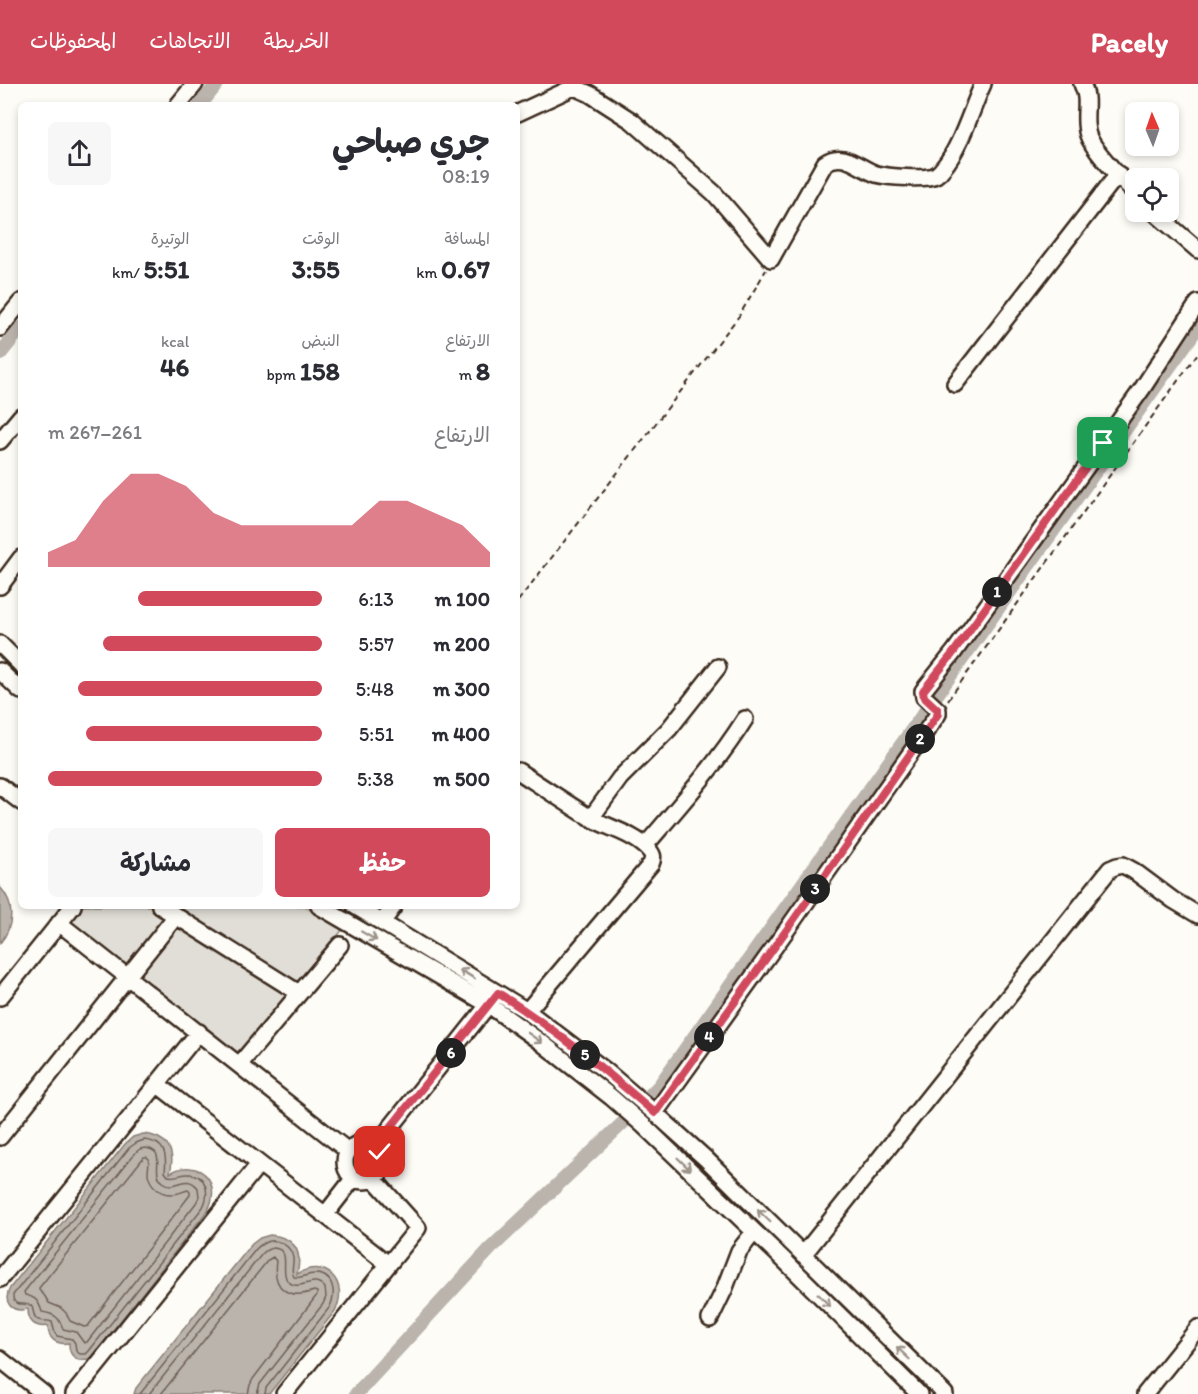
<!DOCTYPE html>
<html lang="ar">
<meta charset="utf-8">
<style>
body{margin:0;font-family:Itim,"Playpen Sans Arabic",sans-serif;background:#f7f7f7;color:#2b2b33;direction:rtl;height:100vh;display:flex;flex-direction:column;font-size:22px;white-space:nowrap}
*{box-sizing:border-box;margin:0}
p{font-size:20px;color:#7c7c81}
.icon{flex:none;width:33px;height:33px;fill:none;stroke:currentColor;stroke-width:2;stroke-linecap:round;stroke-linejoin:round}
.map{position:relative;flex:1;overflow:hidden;direction:ltr}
.sheet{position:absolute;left:18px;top:18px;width:502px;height:807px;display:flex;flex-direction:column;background:#fff;border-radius:9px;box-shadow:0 3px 9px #0003;direction:rtl}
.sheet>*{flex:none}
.needle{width:39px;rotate:358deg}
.tools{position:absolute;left:1125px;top:18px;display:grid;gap:12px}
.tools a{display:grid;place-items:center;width:54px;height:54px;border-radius:9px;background:#fff;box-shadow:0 3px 9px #0003;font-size:30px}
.pin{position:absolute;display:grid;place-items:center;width:51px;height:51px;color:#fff;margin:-26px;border-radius:12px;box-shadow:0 3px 9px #0006}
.km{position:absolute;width:30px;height:30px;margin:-15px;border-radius:50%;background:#222;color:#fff;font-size:16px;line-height:30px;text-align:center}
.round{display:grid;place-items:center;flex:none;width:63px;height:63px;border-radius:9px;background:#f7f7f7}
.overview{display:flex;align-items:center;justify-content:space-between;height:102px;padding:0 30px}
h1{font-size:33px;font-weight:700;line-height:45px}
.stats{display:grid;grid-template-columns:repeat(3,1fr);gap:9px;height:102px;padding:6px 30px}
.stats div{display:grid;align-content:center}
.stats b{font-size:26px;font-weight:700}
.stats small{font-size:16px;font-weight:400}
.stats p{font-size:16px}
.chart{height:168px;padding:12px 30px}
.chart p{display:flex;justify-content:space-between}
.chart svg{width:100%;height:108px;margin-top:6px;fill:#d1495b;opacity:.7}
.primary-button{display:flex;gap:12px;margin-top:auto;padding:12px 30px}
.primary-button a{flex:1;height:69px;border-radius:9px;background:#d1495b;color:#fff;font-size:24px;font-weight:700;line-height:69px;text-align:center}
.primary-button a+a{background:#f7f7f7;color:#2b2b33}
ul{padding:0 30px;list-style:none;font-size:20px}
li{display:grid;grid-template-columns:96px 72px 1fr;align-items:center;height:45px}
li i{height:15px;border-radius:8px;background:#d1495b}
header{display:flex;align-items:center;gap:36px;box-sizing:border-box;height:84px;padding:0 30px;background:#d1495b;color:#fff}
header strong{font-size:28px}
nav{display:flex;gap:33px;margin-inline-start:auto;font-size:21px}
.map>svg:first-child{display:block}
.green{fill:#e1ded7;stroke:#8e847a;stroke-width:1.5}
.water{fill:#bbb4ad;stroke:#887d74;stroke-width:1.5}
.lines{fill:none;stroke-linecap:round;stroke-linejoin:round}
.shore{stroke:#6e6157;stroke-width:1.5}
.canal{stroke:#bbb4ad;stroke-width:14}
.minor-casing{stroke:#3b2a1e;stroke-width:20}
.path{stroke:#3b2a1e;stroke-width:2;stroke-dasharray:6 4.5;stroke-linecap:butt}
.minor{stroke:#fdfcf7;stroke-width:15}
.oneway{stroke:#9c938a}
.route-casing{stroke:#fff;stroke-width:12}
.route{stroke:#d1495b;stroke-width:8}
</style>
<header>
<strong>Pacely</strong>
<nav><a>الخريطة</a><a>الاتجاهات</a><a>المحفوظات</a></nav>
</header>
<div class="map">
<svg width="1198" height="1310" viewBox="0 0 1198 1310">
<rect width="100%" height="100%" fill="#fdfcf7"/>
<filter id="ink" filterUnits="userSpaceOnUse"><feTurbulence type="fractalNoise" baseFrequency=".0167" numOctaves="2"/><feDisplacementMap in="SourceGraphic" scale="12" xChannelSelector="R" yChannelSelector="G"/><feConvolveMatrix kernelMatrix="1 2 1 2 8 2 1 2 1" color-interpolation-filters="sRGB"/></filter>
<g filter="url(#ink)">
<path class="green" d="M79,822H304L343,845L242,972L66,838Z"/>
<path class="water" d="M0,803C15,819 14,843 0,859Z
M143,1050C167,1052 176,1066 170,1089C198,1073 223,1097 208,1126L93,1272L89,1275L79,1276C71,1272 69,1268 69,1259C56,1261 48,1255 48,1242C35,1244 28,1238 28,1225C12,1229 2,1219 10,1204L125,1060L133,1053Z
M270,1151C294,1153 303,1166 297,1190C325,1173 350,1198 335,1227L269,1310H134L136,1304L252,1160L260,1154Z"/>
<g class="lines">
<path class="shore" d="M144,1056C165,1058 167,1070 165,1088L168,1092C175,1094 180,1090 188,1090C207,1090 210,1109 203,1123L89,1267L86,1270H80L76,1267L75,1259L72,1255L57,1252L55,1249L52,1238C46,1235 36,1240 34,1230C33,1228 33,1225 32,1222C24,1217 13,1225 13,1211L129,1064L136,1059Z
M145,1064C169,1067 149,1087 163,1098C176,1108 185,1088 198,1104L199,1113L196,1119L87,1258L84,1259L76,1248L63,1245C59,1233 55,1230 42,1228C39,1218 36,1213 25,1211L24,1208L135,1069L140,1065Z
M144,1073H147L149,1075C149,1080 148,1085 148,1090C150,1102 161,1111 173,1110C178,1110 183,1107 188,1106L190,1108V1111L88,1242L84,1243L70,1237L66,1229L61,1224L49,1219L44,1211L39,1206V1204Z
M140,1310L256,1165C258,1163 262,1160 264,1159C276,1153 291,1161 293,1174C294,1182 290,1186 294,1193C302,1195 306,1190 314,1190C334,1189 337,1210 329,1224L266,1304L265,1310
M149,1310L262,1170C265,1167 269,1164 274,1164C292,1166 280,1186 287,1196C299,1211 312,1188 325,1204L326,1213L323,1220L260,1300L257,1310
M161,1310L268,1176L273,1173L276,1177C272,1205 288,1216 314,1207L317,1208V1211L253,1295L250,1301L248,1310"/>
<path class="canal" d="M200,21L217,0
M0,270L21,244
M356,1310L490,1165L626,1036L659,1002L1198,243"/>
<defs>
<path id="minor" d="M1082,0C1091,16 1082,34 1088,51C1093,67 1123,96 1136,110
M178,21L195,0
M518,29L574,3L590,10L632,37L714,109L771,175L825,79C843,66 859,84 876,90C887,93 927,96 936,91C939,89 941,87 943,84C961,63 971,26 983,0
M1154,128L1198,166
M0,244L21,218
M955,300L1118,90
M0,357L21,332
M0,502L21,474
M0,560L21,581
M0,587L21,607
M518,687C541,702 565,718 589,733C608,744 632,749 647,764C653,770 654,773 651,780L527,927
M0,702L21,718
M591,734L620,694L669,645L718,583
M645,762C680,721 716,681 745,635
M160,822L299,909
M319,822L489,921L542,959L611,1013L643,1041L784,1176L919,1310
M355,822L527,927L606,987L655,1029L706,1075L945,1310
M59,839L348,1067
M382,839L394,822
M0,913L73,822
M239,981L340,861
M157,1000L388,1180
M655,1029L788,844L938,630V626L924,613L923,607L954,568L1142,305L1198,219
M0,1053L176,832
M345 1078a19 19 0 1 1 38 0a19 19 0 1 1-38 0Z
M375,1063L493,915
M325,1131L353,1095
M803,1171L1110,785L1117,782L1123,781L1134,787L1173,816L1198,831
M0,1195L199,948
M710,1235L724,1206L739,1167L754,1148
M0,1275L44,1310
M74,1310L259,1080
M284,1310L418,1144L374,1095
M1145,1310L1198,1244"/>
</defs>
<use href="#minor" class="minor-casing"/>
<path class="path" d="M518,517L739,232L766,186
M948,616L1198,269"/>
<use href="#minor" class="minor"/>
</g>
<defs><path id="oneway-shaft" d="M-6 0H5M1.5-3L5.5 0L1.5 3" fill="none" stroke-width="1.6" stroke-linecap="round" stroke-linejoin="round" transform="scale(1.5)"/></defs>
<g class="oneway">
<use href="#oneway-shaft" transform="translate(369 852) rotate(30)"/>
<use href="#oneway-shaft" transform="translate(467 890) rotate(-149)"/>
<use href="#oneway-shaft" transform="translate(535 954) rotate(35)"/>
<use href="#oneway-shaft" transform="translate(684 1080) rotate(44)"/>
<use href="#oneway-shaft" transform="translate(764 1132) rotate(-136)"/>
<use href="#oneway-shaft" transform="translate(824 1216) rotate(45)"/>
<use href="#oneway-shaft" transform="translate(903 1269) rotate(-136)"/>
</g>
</g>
<g class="lines" filter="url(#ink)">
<defs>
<path id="route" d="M380,1068L375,1063L498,909C554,944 605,986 655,1029L788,844L938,630V626L924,613L923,607L954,568L1103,359"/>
</defs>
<use href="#route" class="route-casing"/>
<use href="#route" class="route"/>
</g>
</svg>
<div class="tools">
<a><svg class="needle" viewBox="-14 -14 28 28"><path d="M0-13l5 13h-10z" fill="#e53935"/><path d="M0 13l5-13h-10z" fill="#7c7c81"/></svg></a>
<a><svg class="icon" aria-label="locate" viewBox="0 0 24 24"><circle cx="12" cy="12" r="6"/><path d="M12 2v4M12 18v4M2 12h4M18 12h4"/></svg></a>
</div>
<div class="pin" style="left:1103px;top:359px;background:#1e9e55"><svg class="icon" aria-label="arrive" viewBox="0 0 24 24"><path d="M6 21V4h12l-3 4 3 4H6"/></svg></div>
<div class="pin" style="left:380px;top:1068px;background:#d93025"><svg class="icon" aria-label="check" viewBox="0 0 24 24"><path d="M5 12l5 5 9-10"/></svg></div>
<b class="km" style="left:997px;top:508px">1</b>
<b class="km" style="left:920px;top:655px">2</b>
<b class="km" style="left:815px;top:805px">3</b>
<b class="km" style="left:709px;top:953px">4</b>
<b class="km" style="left:585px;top:971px">5</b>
<b class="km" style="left:451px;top:969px">6</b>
<section class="sheet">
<div class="overview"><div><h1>جري صباحي</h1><p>08:19</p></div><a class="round"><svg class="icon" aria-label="share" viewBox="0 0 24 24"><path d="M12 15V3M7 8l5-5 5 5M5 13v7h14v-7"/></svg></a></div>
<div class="stats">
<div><p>المسافة</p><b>0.67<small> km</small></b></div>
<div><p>الوقت</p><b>3:55</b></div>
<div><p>الوتيرة</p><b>5:51<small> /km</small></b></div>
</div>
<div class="stats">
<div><p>الارتفاع</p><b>8<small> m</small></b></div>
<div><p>النبض</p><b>158<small> bpm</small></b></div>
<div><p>kcal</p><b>46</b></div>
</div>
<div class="chart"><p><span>الارتفاع</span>261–267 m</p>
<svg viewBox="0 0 160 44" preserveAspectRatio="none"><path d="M0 44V38L10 33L20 17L30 6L40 6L50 11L60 22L70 27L80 27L90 27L100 27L110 27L120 17L130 17L140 22L150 27L160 38V44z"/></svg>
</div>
<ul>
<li><b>100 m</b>6:13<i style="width:67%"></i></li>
<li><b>200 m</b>5:57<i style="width:80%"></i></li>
<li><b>300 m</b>5:48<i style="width:89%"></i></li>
<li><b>400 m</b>5:51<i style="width:86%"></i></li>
<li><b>500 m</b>5:38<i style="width:100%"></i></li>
</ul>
<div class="primary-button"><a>حفظ</a><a>مشاركة</a></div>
</section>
</div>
